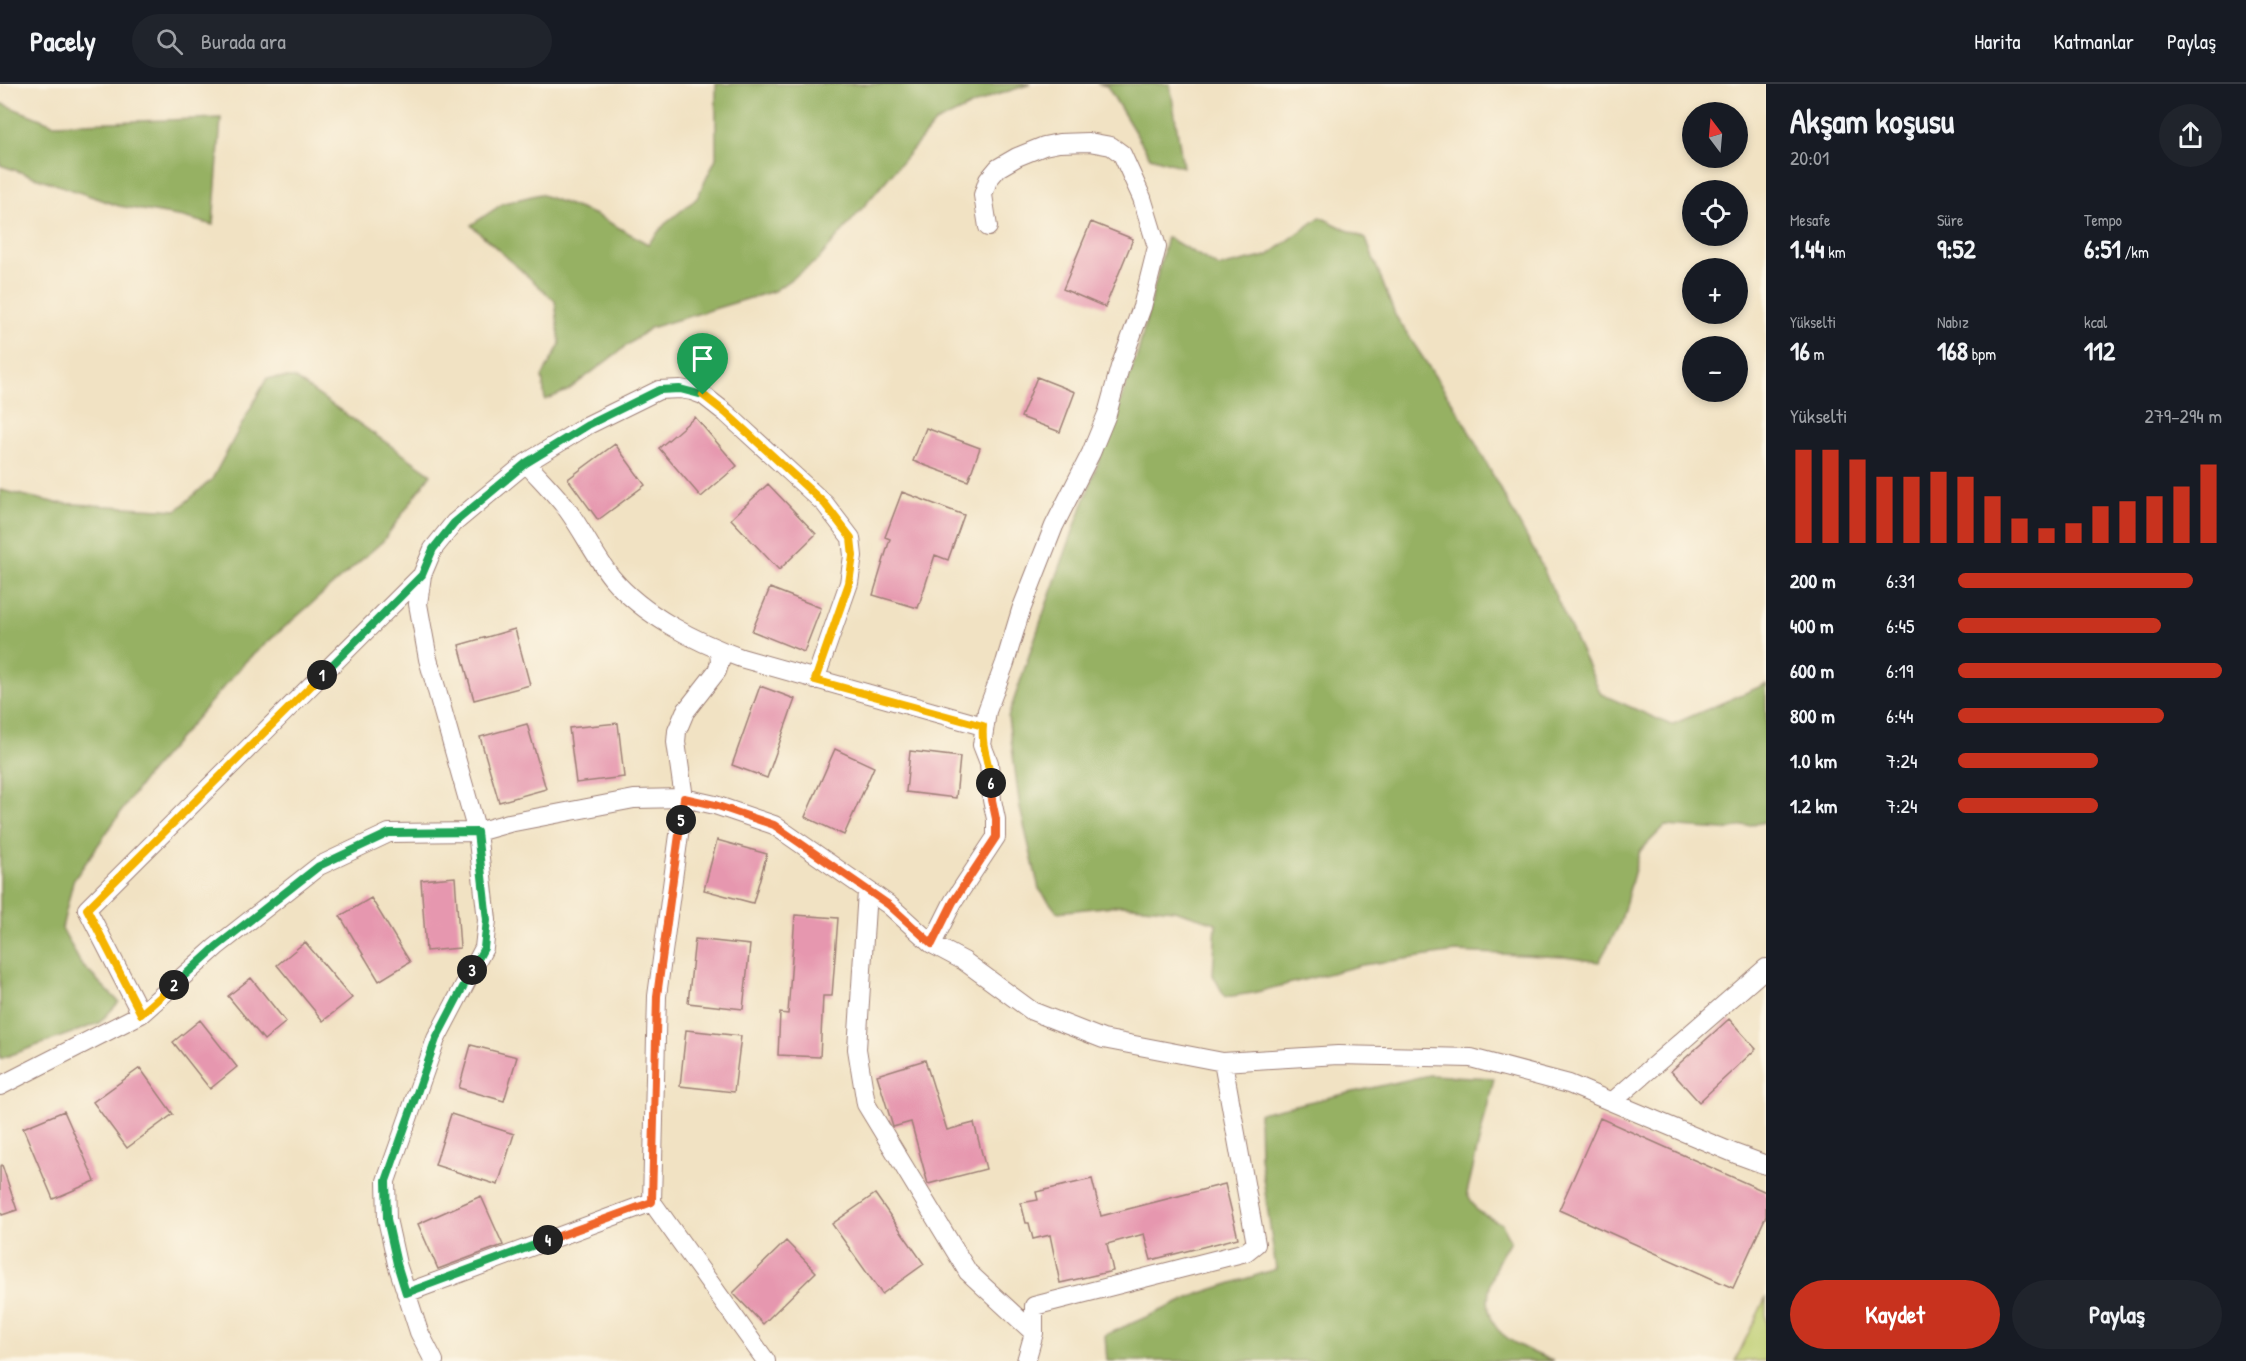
<!DOCTYPE html>
<html lang="tr">
<meta charset="utf-8">
<style>
body{margin:0;font-family:"Patrick Hand",sans-serif;background:#20242c;color:#f1f3f6;height:100vh;display:flex;flex-direction:column;font-size:22px;white-space:nowrap}
*{box-sizing:border-box;margin:0}
p{font-size:20px;color:#9ea1a6}
.icon{flex:none;width:33px;height:33px;fill:none;stroke:currentColor;stroke-width:2;stroke-linecap:round;stroke-linejoin:round}
.map{position:relative;flex:1;overflow:hidden}
.details{display:flex;flex-direction:column;background:#171b24;width:480px}
.details>*{flex:none}
.needle{width:39px;rotate:344deg}
.tools{position:absolute;left:1682px;top:18px;display:grid;gap:12px}
.tools a{display:grid;place-items:center;width:66px;height:66px;border-radius:50%;background:#171b24;box-shadow:0 3px 9px #0003;font-size:30px}
.pin{position:absolute;display:grid;place-items:center;width:51px;height:51px;color:#fff;margin:-62px -26px;border-radius:50% 50% 50% 0;rotate:-45deg;box-shadow:0 0 6px #0007}
.pin .icon{rotate:45deg}
.km{position:absolute;width:30px;height:30px;margin:-15px;border-radius:50%;background:#222;color:#fff;font-size:16px;line-height:30px;text-align:center}
.round{display:grid;place-items:center;flex:none;width:63px;height:63px;border-radius:32px;background:#20242c}
.overview{display:flex;align-items:center;justify-content:space-between;height:102px;padding:0 24px}
h1{font-size:33px;font-weight:700;line-height:45px}
.metrics{display:grid;grid-template-columns:repeat(3,1fr);gap:9px;height:102px;padding:6px 24px}
.metrics div{display:grid;align-content:center}
.metrics b{font-size:26px;font-weight:700}
.metrics small{font-size:16px;font-weight:400}
.metrics p{font-size:16px}
.chart{height:168px;padding:12px 24px}
.chart p{display:flex;justify-content:space-between}
.chart svg{width:100%;height:108px;margin-top:6px;stroke:#c8321e;stroke-width:6}
.button{display:flex;gap:12px;margin-top:auto;padding:12px 24px}
.button a{flex:1;height:69px;border-radius:36px;background:#c8321e;color:#fff;font-size:24px;font-weight:700;line-height:69px;text-align:center}
.button a+a{background:#20242c;color:#f1f3f6}
ul{padding:0 24px;list-style:none;font-size:20px}
li{display:grid;grid-template-columns:96px 72px 1fr;align-items:center;height:45px}
li i{height:15px;border-radius:8px;background:#c8321e}
header{display:flex;align-items:center;gap:36px;box-sizing:border-box;height:84px;padding:0 30px;background:#171b24;border-bottom:2px solid #363941}
header strong{font-size:28px}
nav{display:flex;gap:33px;margin-inline-start:auto;font-size:21px}
.search{width:420px;height:54px;background:#20242c;display:flex;align-items:center;gap:15px;box-sizing:border-box;padding:0 21px;border-radius:33px;color:#9ea1a6;font-size:22px}
main{display:flex;flex:1;min-height:0}
.map>svg:first-child{display:block}
.green{fill:#bece71;stroke:#84764e;stroke-width:1.5}
.forest{fill:#96b163;stroke:#706847;stroke-width:1.5}
.building{fill:#e697af}
.lines{fill:none;stroke-linecap:round;stroke-linejoin:round}
.minor-casing{stroke:#9e8077;stroke-width:20}
.minor{stroke:#fff;stroke-width:18}
.split-1-casing{stroke:#fff;stroke-width:12}
.split-2-casing{stroke:#fff;stroke-width:12}
.split-3-casing{stroke:#fff;stroke-width:12}
.split-4-casing{stroke:#fff;stroke-width:12}
.split-5-casing{stroke:#fff;stroke-width:12}
.split-6-casing{stroke:#fff;stroke-width:12}
.split-7-casing{stroke:#fff;stroke-width:12}
.split-1{stroke:#22a559;stroke-width:8}
.split-2{stroke:#f5b400;stroke-width:8}
.split-3{stroke:#22a559;stroke-width:8}
.split-4{stroke:#22a559;stroke-width:8}
.split-5{stroke:#f0652b;stroke-width:8}
.split-6{stroke:#f0652b;stroke-width:8}
.split-7{stroke:#f5b400;stroke-width:8}
</style>
<header>
<strong>Pacely</strong>
<div class="search"><svg class="icon" aria-label="search" viewBox="0 0 24 24"><circle cx="10" cy="10" r="6"/><path d="M15 15l6 6"/></svg>Burada ara</div>
<nav><a>Harita</a><a>Katmanlar</a><a>Paylaş</a></nav>
</header>
<main>
<div class="map">
<svg width="1766" height="1277" viewBox="0 0 1766 1277">
<rect width="100%" height="100%" fill="#fcf5e5"/>
<filter id="ink" filterUnits="userSpaceOnUse"><feTurbulence type="fractalNoise" baseFrequency=".0167" numOctaves="2"/><feDisplacementMap in="SourceGraphic" scale="12" xChannelSelector="R" yChannelSelector="G"/><feConvolveMatrix kernelMatrix="1 2 1 2 8 2 1 2 1" color-interpolation-filters="sRGB"/></filter>
<filter id="wash" filterUnits="userSpaceOnUse"><feTurbulence type="fractalNoise" baseFrequency=".008" numOctaves="4" result="noise"/><feDisplacementMap in="SourceGraphic" scale="24" xChannelSelector="R" yChannelSelector="G"/><feGaussianBlur stdDeviation="1.35" result="paint"/><feColorMatrix in="noise" values="0 0 0 0 0 0 0 0 0 0 0 0 0 0 0 0 0 1.4 0 .05"/><feComposite in="paint" operator="in"/></filter>
<g filter="url(#wash)">
<rect width="100%" height="100%" fill="#f1e2c3"/>
<path class="green" d="M1766,1213V1277H1735Z"/>
<path class="forest" d="M716,0H1031L990,13L935,39L818,176L774,207L650,244L567,307L545,316L542,293L560,260L555,217L471,141L504,119L540,110L596,131L648,160L665,140L697,114L716,74Z
M1097,0H1170L1183,83L1150,73L1107,2Z
M0,19L53,40L221,34L213,141L183,133L119,122L0,81Z
M1320,133L1366,155L1395,231L1459,329L1538,474L1601,610L1671,641L1766,600V738L1724,746L1665,742L1640,767L1620,840L1599,878L1565,873L1456,868L1362,881L1253,909L1225,913L1213,891L1216,839L1174,826L1122,821L1057,828L1039,805L1020,724L1008,633L1047,519L1138,269L1167,153L1219,183L1267,172Z
M267,294H294L431,390L383,457L246,577L144,695L73,797L62,844L81,880L119,918L99,939L0,975V406L57,419L177,426L212,395Z
M1429,991L1494,994L1467,1109L1477,1127L1502,1140L1510,1157C1494,1180 1480,1214 1494,1240C1503,1257 1536,1270 1553,1277H1107L1105,1251L1201,1209L1276,1185L1260,1073L1259,1029Z"/>
<g id="blocks">
<path class="building" d="M1091,138L1133,155L1105,223L1063,205Z
M1037,293L1075,308L1060,348L1021,333Z
M695,333L737,382L701,413L659,364Z
M926,344L980,364L968,397L913,377Z
M615,360L645,401L598,436L568,395Z
M768,400L816,450L779,486L731,435Z
M902,408L964,431L948,476L935,471L918,524L873,511L890,455L885,453Z
M770,504L821,524L804,568L752,547Z
M515,545L530,601L474,616L459,561Z
M760,602L795,615L767,694L732,681Z
M618,639L624,693L576,699L569,644Z
M527,640L546,705L499,718L480,653Z
M835,665L874,683L844,751L805,733Z
M910,667L960,673L956,714L906,708Z
M717,756L767,770L753,819L704,806Z
M455,793L460,864L426,867L421,796Z
M371,814L410,878L379,897L340,832Z
M795,831L838,834L832,912H823L820,973L778,971L780,929L788,930Z
M695,855L750,861L743,925L688,919Z
M305,858L352,914L323,937L277,881Z
M251,894L286,938L264,956L228,912Z
M1729,935L1756,965L1699,1018L1671,987Z
M200,936L237,983L210,1005L173,958Z
M686,946L741,952L734,1008L680,1002Z
M471,961L517,973L504,1017L459,1004Z
M925,976L947,1046L974,1039L986,1085L928,1100L911,1038L893,1043L877,991Z
M140,984L173,1030L127,1064L93,1018Z
M64,1027L95,1097L53,1115L23,1044Z
M451,1030L514,1050L498,1101L435,1081Z
M1600,1034L1766,1108V1132L1733,1204L1559,1126Z
M2,1081L17,1126L2,1131L0,1124V1082Z
M1092,1095L1101,1132L1225,1100L1238,1154L1151,1176L1144,1150L1107,1160L1113,1187L1060,1199L1050,1151L1033,1155L1029,1139H1026L1021,1119L1038,1116L1036,1108Z
M875,1110L924,1180L882,1210L832,1140Z
M481,1112L503,1161L438,1185L418,1140Z
M786,1157L816,1188L763,1240L733,1209Z"/>
</g>
</g>
<g filter="url(#ink)">
<use href="#blocks" fill-opacity="0" stroke="#9e8077" stroke-width="1.5"/>
<g class="lines">
<defs>
<path id="minor" d="M526,379C540,395 557,411 569,428C584,449 596,474 612,494C643,531 696,558 741,574L983,642
M719,566L720,578L717,587L685,628L677,647L676,658L684,714L657,912L652,1118L766,1277
M867,807L857,965L866,1020L968,1188L1034,1249
M932,860L953,818L996,753V735L992,716L989,679L982,661L987,627L1005,579L1021,526L1054,442L1091,369L1107,330L1120,283L1142,223L1157,163L1142,114L1122,70L1111,62L1089,58L1059,59L1044,62L1017,73L998,84L988,96L983,111L988,143
M141,930L87,825L422,491
M0,1002L141,930L216,863L319,782L389,749L477,748L509,739L634,715L684,714L715,721L774,741L889,821L932,860L964,877L1032,927L1103,955L1223,978L1338,971L1471,974L1569,1000L1736,1070L1766,1081
M1612,1018L1766,884
M406,1209L652,1118
M434,1277L419,1248L397,1180L387,1135L386,1097L436,955L484,864L487,836L477,748L428,575L418,520L422,491L433,465L454,439L526,379L588,341L659,306L680,305L692,307L703,311L726,329L825,420L851,454L853,472L849,499L815,596
M1026,1277L1034,1249V1222L1246,1168L1256,1160L1223,978"/>
</defs>
<use href="#minor" class="minor-casing"/>
<use href="#minor" class="minor"/>
</g>
</g>
<g class="lines" filter="url(#ink)">
<defs>
<path id="split-1" d="M322,591L422,491L433,465L454,439L526,379L588,341L659,306L680,305L703,311"/>
<path id="split-2" d="M174,901L141,930L87,825L322,591"/>
<path id="split-3" d="M174,901L216,863L319,782L389,749L477,748L487,836L484,864L472,886"/>
<path id="split-4" d="M472,886L436,955L386,1097L387,1135L397,1180L406,1209L548,1156"/>
<path id="split-5" d="M548,1156L652,1118L657,912L681,736"/>
<path id="split-6" d="M681,736L684,714L715,721L774,741L889,821L932,860L953,818L996,753V735L992,716L991,699"/>
<path id="split-7" d="M703,311L726,329L825,420L851,454L853,472L849,499L815,596L983,642C981,665 989,676 991,699"/>
</defs>
<use href="#split-1" class="split-1-casing"/>
<use href="#split-2" class="split-2-casing"/>
<use href="#split-3" class="split-3-casing"/>
<use href="#split-4" class="split-4-casing"/>
<use href="#split-5" class="split-5-casing"/>
<use href="#split-6" class="split-6-casing"/>
<use href="#split-7" class="split-7-casing"/>
<use href="#split-1" class="split-1"/>
<use href="#split-2" class="split-2"/>
<use href="#split-3" class="split-3"/>
<use href="#split-4" class="split-4"/>
<use href="#split-5" class="split-5"/>
<use href="#split-6" class="split-6"/>
<use href="#split-7" class="split-7"/>
</g>
</svg>
<div class="tools">
<a><svg class="needle" viewBox="-14 -14 28 28"><path d="M0-13l5 13h-10z" fill="#e53935"/><path d="M0 13l5-13h-10z" fill="#9ea1a6"/></svg></a>
<a><svg class="icon" aria-label="locate" viewBox="0 0 24 24"><circle cx="12" cy="12" r="6"/><path d="M12 2v4M12 18v4M2 12h4M18 12h4"/></svg></a>
<a>+</a>
<a>−</a>
</div>
<div class="pin" style="left:703px;top:311px;background:#1e9e55"><svg class="icon" aria-label="arrive" viewBox="0 0 24 24"><path d="M6 21V4h12l-3 4 3 4H6"/></svg></div>
<b class="km" style="left:322px;top:591px">1</b>
<b class="km" style="left:174px;top:901px">2</b>
<b class="km" style="left:472px;top:886px">3</b>
<b class="km" style="left:548px;top:1156px">4</b>
<b class="km" style="left:681px;top:736px">5</b>
<b class="km" style="left:991px;top:699px">6</b>
</div>
<section class="details">
<div class="overview"><div><h1>Akşam koşusu</h1><p>20:01</p></div><a class="round"><svg class="icon" aria-label="share" viewBox="0 0 24 24"><path d="M12 15V3M7 8l5-5 5 5M5 13v7h14v-7"/></svg></a></div>
<div class="metrics">
<div><p>Mesafe</p><b>1.44<small> km</small></b></div>
<div><p>Süre</p><b>9:52</b></div>
<div><p>Tempo</p><b>6:51<small> /km</small></b></div>
</div>
<div class="metrics">
<div><p>Yükselti</p><b>16<small> m</small></b></div>
<div><p>Nabız</p><b>168<small> bpm</small></b></div>
<div><p>kcal</p><b>112</b></div>
</div>
<div class="chart"><p><span>Yükselti</span>279–294 m</p>
<svg viewBox="0 0 160 44" preserveAspectRatio="none"><path d="M5 44V6M15 44V6M25 44V10M35 44V17M45 44V17M55 44V15M65 44V17M75 44V25M85 44V34M95 44V38M105 44V36M115 44V29M125 44V27M135 44V25M145 44V21M155 44V12"/></svg>
</div>
<ul>
<li><b>200 m</b>6:31<i style="width:89%"></i></li>
<li><b>400 m</b>6:45<i style="width:77%"></i></li>
<li><b>600 m</b>6:19<i style="width:100%"></i></li>
<li><b>800 m</b>6:44<i style="width:78%"></i></li>
<li><b>1.0 km</b>7:24<i style="width:53%"></i></li>
<li><b>1.2 km</b>7:24<i style="width:53%"></i></li>
</ul>
<div class="button"><a>Kaydet</a><a>Paylaş</a></div>
</section>
</main>
